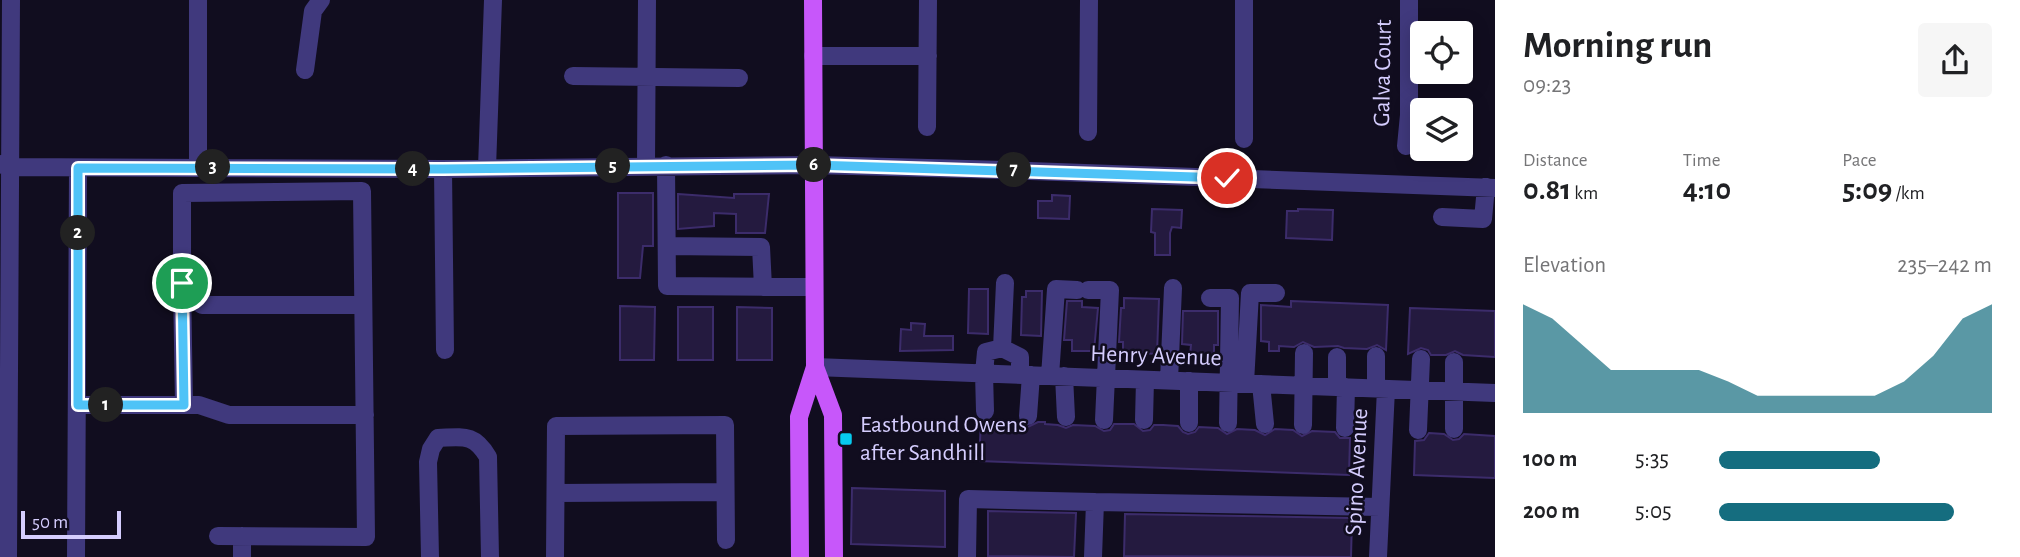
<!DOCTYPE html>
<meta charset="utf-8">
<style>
body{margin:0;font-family:"Alegreya Sans",sans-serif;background:#f6f6f6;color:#202124;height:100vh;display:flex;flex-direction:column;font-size:26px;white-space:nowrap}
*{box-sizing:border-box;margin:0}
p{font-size:23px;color:#757577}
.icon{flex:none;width:38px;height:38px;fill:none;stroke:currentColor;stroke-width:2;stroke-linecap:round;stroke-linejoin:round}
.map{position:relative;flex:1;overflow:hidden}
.sheet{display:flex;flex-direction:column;background:#fff;width:525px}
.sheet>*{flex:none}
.buttons{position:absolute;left:1410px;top:21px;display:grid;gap:14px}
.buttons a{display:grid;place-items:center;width:63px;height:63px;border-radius:7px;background:#fff;box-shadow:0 4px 18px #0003;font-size:35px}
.scale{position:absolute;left:21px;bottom:18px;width:100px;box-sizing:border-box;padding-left:7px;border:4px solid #d5cdfe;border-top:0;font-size:19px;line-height:24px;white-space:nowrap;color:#d5cdfe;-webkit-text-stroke:5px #110d1f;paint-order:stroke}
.pin{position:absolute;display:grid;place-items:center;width:60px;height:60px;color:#fff;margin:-30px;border:4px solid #fff;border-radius:50%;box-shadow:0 2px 7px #0007}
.km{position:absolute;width:35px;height:35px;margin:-18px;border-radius:50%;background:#222;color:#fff;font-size:19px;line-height:35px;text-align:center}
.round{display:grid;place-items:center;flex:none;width:74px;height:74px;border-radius:7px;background:#f6f6f6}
.summary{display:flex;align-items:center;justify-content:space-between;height:119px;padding:0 28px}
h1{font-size:38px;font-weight:700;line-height:52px}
.stats{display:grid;grid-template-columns:repeat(3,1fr);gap:10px;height:119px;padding:7px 28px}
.stats div{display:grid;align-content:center}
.stats b{font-size:30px;font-weight:700}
.stats small{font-size:19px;font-weight:400}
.stats p{font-size:19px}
.chart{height:196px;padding:14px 28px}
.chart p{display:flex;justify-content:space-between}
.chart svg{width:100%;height:126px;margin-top:7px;fill:#156d7f;opacity:.7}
ul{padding:0 28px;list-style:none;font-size:23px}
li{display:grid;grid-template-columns:112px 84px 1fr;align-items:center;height:52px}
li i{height:18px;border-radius:9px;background:#156d7f}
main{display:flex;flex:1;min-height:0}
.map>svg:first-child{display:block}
.building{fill:#241a3f;stroke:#3c2c6b;stroke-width:2}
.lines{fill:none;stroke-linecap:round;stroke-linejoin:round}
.minor{stroke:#40397d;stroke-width:18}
.major{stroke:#c757fa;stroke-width:18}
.route-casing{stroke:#fff;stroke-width:14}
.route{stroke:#4fc3f7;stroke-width:9}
.poi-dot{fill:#07caef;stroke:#110d1f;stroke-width:2.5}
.labels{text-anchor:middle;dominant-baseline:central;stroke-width:5;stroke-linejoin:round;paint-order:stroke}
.street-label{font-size:24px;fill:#d5cdfe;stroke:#110d1f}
.poi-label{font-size:24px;fill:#d5cdfe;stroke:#110d1f;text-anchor:start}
</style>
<main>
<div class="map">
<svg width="1495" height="557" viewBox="0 0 1495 557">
<rect width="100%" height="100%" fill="#110d1f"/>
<path class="building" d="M618,193H653V246H643L640,278H618Z
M678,194L734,198V194H769L765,233H736V214L714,213V226L678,229Z
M1052,195L1070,196L1069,219L1038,218V201H1052Z
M1152,209L1182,210L1181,228L1172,227L1170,233V255H1155V233L1151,232Z
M1298,209L1333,210L1332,240L1286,238L1287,211H1298Z
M969,289H988V334L968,333Z
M1026,291H1042L1041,336L1021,335L1022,297H1026Z
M1124,298L1159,299L1157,354L1123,352V342H1119L1121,308H1124Z
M1067,301H1082V307L1098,308L1094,351H1072V340H1064Z
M1291,301L1388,305L1386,350L1377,345L1367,349L1344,348L1338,346L1314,347L1303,342L1294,347L1279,346V351H1269V342L1261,341V305L1291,307Z
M620,306L655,307L654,360H620Z
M678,307H713V360H678Z
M737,307L772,308V360H737Z
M1410,308L1495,311V357L1463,355L1455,351L1446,355H1431L1428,350L1421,348L1408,354Z
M1183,311H1218V345H1214V356L1190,355L1191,345L1182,344Z
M911,323L925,324L924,336H953V350L900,351L901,329L911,330Z
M981,421L1018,422L1028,427L1038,422H1045V424L1058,425L1066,428L1073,425L1095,426L1104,431L1110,430L1114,424H1134L1143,431L1150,430L1154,425H1163L1178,426L1183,432L1188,434L1195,432L1199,427L1218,428L1227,434L1237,429L1255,430L1265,435L1275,429L1293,430L1302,436L1312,431L1335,432L1340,438H1350L1349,475L979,461Z
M1429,433L1444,434L1453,440L1459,439L1464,434L1495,436V478L1414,475L1415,441L1424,440Z
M852,488L945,491V547L851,544Z
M988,511L1076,513L1074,557L988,556Z
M1125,514L1352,518L1351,557L1124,556Z"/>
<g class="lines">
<path class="minor" d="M1244,0V139
M813,56H928
M305,70L313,11L321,0
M573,76L739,78
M927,127L928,0
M1088,132L1089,0
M1406,146L1409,115V0
M0,164L9,167L443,169L814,165L1004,170L1495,188
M646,165L647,0
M666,165L667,286L814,287
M198,167V0
M487,168L493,0
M443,169L445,350
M1442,217L1483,219L1486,187
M667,246L761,247L763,287
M182,283L184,405
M1088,290H1110L1104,420
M1210,298H1230L1228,423
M1002,348L1005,283
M1376,356V388
M815,367L1495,393
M1050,376L1056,289L1077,290
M1064,376L1066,417
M1169,380L1173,288
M1245,383L1250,293H1276
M1261,384L1265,424
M1337,387V357
M78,405H199L229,415H365
M985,411L984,373L986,352L1002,348L1020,357V375
M1028,416L1031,375
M1144,420L1145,380
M1189,423V381
M1303,425L1304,353
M1345,428L1346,387
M1454,429V362
M1418,430L1421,359
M556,493L725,492
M218,536L366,537L362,191L182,193V283L191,298L202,305H363
M8,557L11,0
M76,557L78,168
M242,557V536
M430,557L428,462L431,449L438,438C463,437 474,433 488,457L490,557
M555,557L556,426L725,425L726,540
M967,557L968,499L1095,502
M1093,557L1095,502L1380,507
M1378,557L1386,389"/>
<path class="major" d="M815,367L833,415L834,557
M800,557L799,417L815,367L813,0"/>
</g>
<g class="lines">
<defs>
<path id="route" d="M182,283L184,405H78V168L443,169L814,165L1227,178"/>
</defs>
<use href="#route" class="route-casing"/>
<use href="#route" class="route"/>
</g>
<rect class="poi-dot" x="839" y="432" width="14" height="14" rx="3.5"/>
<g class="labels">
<g class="street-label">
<text transform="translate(1383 73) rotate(-89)">Galva Court</text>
<text transform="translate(1156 356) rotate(2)">Henry Avenue</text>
<text transform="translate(1357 472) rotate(-87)">Spino Avenue</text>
</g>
<g class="poi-label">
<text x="860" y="425">Eastbound Owens<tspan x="860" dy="28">after Sandhill</tspan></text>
</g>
</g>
</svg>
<div class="buttons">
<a><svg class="icon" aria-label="locate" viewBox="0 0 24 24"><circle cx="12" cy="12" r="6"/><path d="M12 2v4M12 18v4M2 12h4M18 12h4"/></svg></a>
<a><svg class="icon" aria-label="layers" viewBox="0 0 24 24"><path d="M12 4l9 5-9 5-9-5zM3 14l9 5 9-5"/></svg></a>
</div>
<div class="scale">50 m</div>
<div class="pin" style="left:182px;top:283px;background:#1e9e55"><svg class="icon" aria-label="arrive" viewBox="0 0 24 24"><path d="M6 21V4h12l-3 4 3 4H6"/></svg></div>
<div class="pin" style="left:1227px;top:178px;background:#d93025"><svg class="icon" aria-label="check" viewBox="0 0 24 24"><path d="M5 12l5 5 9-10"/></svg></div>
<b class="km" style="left:106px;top:405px">1</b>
<b class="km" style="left:78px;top:233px">2</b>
<b class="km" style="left:213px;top:167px">3</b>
<b class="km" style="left:413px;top:169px">4</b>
<b class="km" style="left:613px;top:166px">5</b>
<b class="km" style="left:814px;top:165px">6</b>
<b class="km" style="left:1014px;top:170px">7</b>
</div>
<section class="sheet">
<div class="summary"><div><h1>Morning run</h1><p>09:23</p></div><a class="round"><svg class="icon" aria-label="share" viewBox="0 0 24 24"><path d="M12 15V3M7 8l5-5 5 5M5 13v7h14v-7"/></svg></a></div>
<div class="stats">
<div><p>Distance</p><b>0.81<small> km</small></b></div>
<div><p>Time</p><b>4:10</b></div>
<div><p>Pace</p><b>5:09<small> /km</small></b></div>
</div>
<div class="chart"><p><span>Elevation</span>235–242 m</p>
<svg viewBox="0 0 160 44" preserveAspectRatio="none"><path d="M0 44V6L10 11L20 20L30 29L40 29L50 29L60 29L70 33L80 38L90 38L100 38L110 38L120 38L130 33L140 24L150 11L160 6V44z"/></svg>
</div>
<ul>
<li><b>100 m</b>5:35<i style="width:59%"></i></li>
<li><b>200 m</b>5:05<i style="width:86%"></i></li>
</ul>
</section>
</main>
